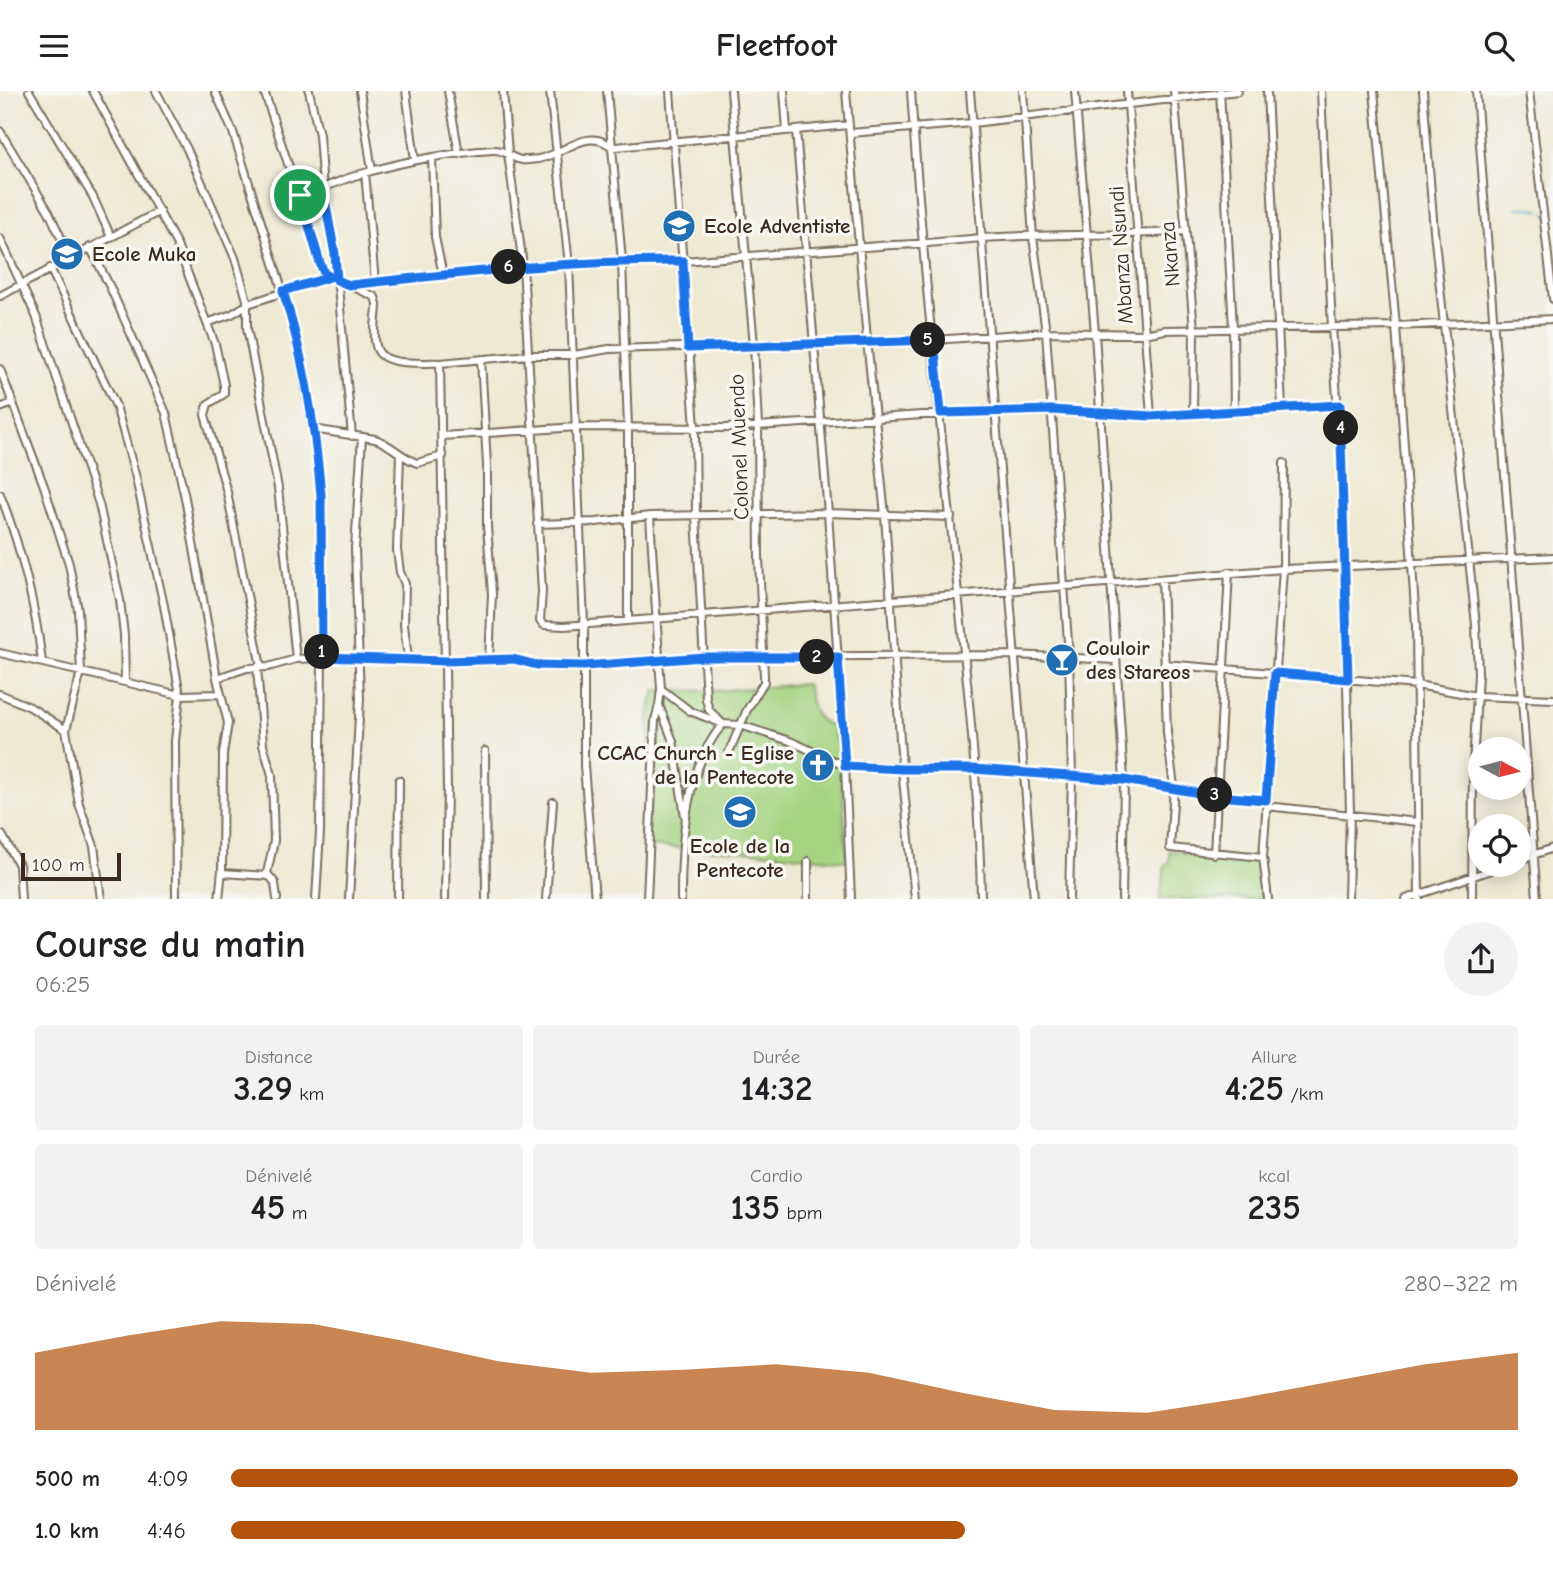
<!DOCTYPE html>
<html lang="fr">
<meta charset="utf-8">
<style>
body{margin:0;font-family:"Comic Neue",sans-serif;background:#f2f2f2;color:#202124;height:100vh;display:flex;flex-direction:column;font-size:26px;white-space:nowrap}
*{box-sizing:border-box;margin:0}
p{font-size:23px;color:#757577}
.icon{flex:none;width:38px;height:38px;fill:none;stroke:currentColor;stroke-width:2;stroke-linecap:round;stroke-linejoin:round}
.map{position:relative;height:808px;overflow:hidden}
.panel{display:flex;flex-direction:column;background:#fff;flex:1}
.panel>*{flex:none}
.needle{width:46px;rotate:97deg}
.controls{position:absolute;left:1468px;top:646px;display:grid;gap:14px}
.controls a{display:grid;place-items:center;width:63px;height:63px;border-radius:50%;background:#fff;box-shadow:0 4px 18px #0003;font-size:35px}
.scale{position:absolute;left:21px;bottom:18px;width:100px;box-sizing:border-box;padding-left:7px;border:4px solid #3b2a1e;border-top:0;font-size:19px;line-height:24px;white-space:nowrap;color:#3b2a1e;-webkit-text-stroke:5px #f6f6f2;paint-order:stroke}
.pin{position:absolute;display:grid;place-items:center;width:60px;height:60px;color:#fff;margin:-30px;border:4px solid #fff;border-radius:50%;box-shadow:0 2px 7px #0007}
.km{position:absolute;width:35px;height:35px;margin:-18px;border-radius:50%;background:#222;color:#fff;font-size:19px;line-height:35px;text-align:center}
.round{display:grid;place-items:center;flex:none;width:74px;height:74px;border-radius:37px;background:#f2f2f2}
.head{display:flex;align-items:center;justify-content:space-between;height:119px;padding:0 35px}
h1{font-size:38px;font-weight:700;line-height:52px}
.stats{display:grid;grid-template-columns:repeat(3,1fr);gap:10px;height:119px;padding:7px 35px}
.stats div{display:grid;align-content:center;border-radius:7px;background:#f2f2f2;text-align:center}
.stats b{font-size:35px;font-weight:700}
.stats small{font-size:19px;font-weight:400}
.stats p{font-size:19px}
.chart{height:196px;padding:14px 35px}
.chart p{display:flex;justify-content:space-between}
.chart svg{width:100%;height:126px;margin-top:7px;fill:#b45309;opacity:.7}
ul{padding:0 35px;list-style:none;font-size:23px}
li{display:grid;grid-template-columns:112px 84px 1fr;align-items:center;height:52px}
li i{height:18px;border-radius:9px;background:#b45309}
header{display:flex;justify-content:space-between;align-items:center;height:91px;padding:0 35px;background:#fff;font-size:32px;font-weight:700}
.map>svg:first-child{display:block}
.green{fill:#a6d482;stroke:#707f50;stroke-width:2}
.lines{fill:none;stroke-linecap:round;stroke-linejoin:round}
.stream{stroke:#4faacd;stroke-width:2}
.minor-casing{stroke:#7a6d5d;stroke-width:10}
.minor{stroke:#fff;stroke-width:6}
.route-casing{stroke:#fff;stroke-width:14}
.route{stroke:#1a73e8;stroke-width:9}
.labels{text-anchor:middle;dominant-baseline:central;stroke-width:7;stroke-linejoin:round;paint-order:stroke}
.poi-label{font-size:21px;font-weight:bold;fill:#3b2a1e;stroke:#f6f6f2;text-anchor:start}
.street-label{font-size:21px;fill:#3b2a1e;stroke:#f6f6f2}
</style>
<header><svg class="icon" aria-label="menu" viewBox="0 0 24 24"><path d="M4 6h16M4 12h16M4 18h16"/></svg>Fleetfoot<svg class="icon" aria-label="search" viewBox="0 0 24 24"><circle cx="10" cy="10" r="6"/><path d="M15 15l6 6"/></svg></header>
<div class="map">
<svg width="1553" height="808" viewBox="0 0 1553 808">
<rect width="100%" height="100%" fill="#f6f6f2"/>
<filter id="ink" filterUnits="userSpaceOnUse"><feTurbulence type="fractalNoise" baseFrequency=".0143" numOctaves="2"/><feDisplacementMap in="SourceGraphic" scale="14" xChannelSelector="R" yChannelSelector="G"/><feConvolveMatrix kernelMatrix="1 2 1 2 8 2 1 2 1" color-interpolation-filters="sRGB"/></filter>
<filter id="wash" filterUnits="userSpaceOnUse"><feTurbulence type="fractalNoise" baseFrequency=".00686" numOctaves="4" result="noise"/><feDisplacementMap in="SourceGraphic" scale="28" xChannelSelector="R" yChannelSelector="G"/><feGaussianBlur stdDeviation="1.57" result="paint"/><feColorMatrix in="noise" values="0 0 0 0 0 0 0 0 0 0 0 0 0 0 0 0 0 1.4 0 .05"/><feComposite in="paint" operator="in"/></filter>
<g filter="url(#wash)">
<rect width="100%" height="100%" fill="#eee9d2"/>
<path class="green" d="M806,593C814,613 809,626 831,635L840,657L847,770L771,762L646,755C648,730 651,705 651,679C650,651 644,626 656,599L714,600Z
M1169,760L1259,768L1261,808H1160L1165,775L1169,771Z"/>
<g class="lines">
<path class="stream" d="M1517,117H1533L1540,120
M1545,122L1553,130"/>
</g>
</g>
<g filter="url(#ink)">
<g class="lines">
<defs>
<path id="minor" d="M29,0L93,106L111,146
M93,0L176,152L215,253L224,294V303L208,313L205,324L227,401L261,576
M156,0L187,58L220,133L235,167L247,209V237L278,397L296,568
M215,0L233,41L294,237L315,349L321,404L322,567L320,740L316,808
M264,0L324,182L375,206L377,213C377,225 372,246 377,258C384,276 424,271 440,272L447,698L445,808
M309,0L319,44L323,99L335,163L352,345
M360,0L372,80
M406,0L415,69
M448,0L459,63
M503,0L508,62L523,175L542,500L540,530L544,534L564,535L1283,478L1553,466
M550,0L569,174L584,533V675L595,808
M607,0L622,170L628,337V529
M670,0L695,336L696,425L706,608L709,619L723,633C685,677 681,752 681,808
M784,0L787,40
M846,0L867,249L885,424L902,678L915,808
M911,0C921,151 937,303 953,454C965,571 979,690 981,808
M970,0L1034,808
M1023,0L1033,146L1046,241L1069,565L1072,685L1069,808
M1075,0L1095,242L1124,689L1122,808
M1127,0L1151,325
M1174,0L1194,239L1193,323
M1220,0L1233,237L1234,321
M1267,0L1282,318
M1321,0L1332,237L1342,377L1350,722L1348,808
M1374,0L1396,235L1416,534L1419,808
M1423,0L1434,140L1476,534L1478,582L1473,676L1472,808
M1476,0L1537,808
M1529,0L1553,208
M796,39L828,422L845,675L851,808
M0,40L49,121L70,166
M850,42L973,32L1238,0
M432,67L435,146L443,184
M365,82L375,191
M300,104C321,99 340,89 361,83C404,70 448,62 493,59C505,58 511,68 522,69C527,70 534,68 538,68C564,64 587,35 612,56H616L849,34
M0,147L36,225L99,413L120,509L124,544L125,591
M90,156L110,196L166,322L185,407L217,587
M50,177L116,315L135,383L164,515L180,604L175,650L176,808
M350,194L523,175L638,170H683L892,154C922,154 952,149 982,147C1050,142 1118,146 1185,140
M0,205L160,120
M207,232L232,223L248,213L329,186
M481,268L487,374V435L492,503L489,569
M440,272L529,264H574L609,258L934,249L1046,241L1144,243L1165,239L1396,235L1553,228
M0,278L44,395L69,473L78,519L81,581L66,639L79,713L94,755L101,808
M0,317L13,312
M313,338L375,348C391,353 402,367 417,372L443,365
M442,345L577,336L726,337L997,319L1112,321L1151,325L1340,314
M400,363L397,459L400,481L405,493L404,534L408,567
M0,403C22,459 35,512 42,571
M650,425L661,598L690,620L723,633L740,634L790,650L845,675L973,678L1124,689L1217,705L1266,709
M537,433L596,431L650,425L828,422L951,426
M1162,488L1167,642L1174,696L1170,757L1263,766
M0,562L180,604L219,603
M1164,573L1417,594L1477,605L1553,608
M257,576L263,654L272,684L274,750L267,782L275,792L277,808
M661,598L659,614L673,650L685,725
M0,603L30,616L66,639
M485,660L486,808
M729,661L747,619L764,591V585L759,467L758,335L754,254L731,0
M1266,715L1418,731
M2,744L19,774L21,808
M1214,763L1229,481
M1519,769L1553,757
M808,770V808
M222,782L268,785
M219,808L222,779L223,663L228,632L217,587L247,577L268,576L296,568L322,567L445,570L513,568L537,574L584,575L704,566L1015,564L1116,569
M349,808L360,608L355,458L362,346
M398,808L399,689
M546,808L553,711
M647,808L655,629L659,614
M1268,808L1263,766L1283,478L1284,372
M1406,808L1506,774"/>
</defs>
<use href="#minor" class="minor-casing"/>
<use href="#minor" class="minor"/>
</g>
</g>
<g class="lines" filter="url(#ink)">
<defs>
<path id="route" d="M323,99L335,163L337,189L349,194C460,182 571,169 683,170L688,257L934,249L941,322L1051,319L1151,325L1340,314L1348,588L1275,582L1266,709L1217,705L1124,689L973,678H902L845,675L838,566H704L584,575L537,574L513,568L445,570L322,566L321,404C315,335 304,266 283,200L330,186L324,182L320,172L300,104Z"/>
</defs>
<use href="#route" class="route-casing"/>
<use href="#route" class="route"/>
</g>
<defs>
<symbol id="school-disc" viewBox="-11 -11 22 22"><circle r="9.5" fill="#1f6fb2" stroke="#f6f6f2"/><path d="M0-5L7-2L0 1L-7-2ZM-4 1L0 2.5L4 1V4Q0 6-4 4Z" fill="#fff"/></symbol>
<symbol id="bar-disc" viewBox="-11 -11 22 22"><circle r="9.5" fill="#1f6fb2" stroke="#f6f6f2"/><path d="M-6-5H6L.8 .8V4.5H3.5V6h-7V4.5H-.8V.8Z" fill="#fff"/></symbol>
<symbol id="church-disc" viewBox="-11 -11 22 22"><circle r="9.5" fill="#1f6fb2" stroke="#f6f6f2"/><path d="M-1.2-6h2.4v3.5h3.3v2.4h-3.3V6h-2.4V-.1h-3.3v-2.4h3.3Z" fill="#fff"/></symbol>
</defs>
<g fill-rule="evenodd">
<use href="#school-disc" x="660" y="116" width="38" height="38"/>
<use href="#school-disc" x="48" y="144" width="38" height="38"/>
<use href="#bar-disc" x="1043" y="550" width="38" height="38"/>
<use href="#church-disc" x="799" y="655" width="38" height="38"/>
<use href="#school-disc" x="721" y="702" width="38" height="38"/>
</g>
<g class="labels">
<g class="poi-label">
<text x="704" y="135">Ecole Adventiste</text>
<text x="92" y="163">Ecole Muka</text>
<text x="1086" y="557">Couloir<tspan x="1086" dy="24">des Stareos</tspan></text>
<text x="794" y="662" text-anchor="end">CCAC Church - Eglise<tspan x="794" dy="24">de la Pentecote</tspan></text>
<text x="740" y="755" text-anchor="middle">Ecole de la<tspan x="740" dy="24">Pentecote</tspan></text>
</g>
<g class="street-label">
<text transform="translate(1170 163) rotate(-95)">Nkanza</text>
<text transform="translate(1121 164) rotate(-94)">Mbanza Nsundi</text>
<text transform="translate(739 356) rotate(-92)">Colonel Muendo</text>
</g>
</g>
</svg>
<div class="controls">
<a><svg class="needle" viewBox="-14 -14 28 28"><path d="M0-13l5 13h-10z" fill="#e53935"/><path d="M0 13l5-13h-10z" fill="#757577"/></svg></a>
<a><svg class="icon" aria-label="locate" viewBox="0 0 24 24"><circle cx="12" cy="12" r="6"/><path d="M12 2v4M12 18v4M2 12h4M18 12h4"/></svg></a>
</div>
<div class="scale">100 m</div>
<div class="pin" style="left:300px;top:104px;background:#1e9e55"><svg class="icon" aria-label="arrive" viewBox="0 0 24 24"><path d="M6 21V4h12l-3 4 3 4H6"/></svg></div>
<b class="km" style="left:322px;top:561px">1</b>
<b class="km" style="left:817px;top:566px">2</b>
<b class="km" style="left:1215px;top:704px">3</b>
<b class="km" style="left:1341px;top:337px">4</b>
<b class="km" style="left:928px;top:249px">5</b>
<b class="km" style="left:509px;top:176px">6</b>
</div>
<section class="panel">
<div class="head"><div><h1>Course du matin</h1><p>06:25</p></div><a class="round"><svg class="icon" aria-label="share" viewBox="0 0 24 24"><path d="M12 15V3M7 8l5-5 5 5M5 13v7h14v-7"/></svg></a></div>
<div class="stats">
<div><p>Distance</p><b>3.29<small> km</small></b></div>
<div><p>Durée</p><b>14:32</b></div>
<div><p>Allure</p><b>4:25<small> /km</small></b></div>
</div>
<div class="stats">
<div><p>Dénivelé</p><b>45<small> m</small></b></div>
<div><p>Cardio</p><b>135<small> bpm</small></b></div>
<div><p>kcal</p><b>235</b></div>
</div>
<div class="chart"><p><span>Dénivelé</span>280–322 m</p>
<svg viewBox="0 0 160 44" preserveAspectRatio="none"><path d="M0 44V17L10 11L20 6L30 7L40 13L50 20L60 24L70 23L80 21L90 24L100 31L110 37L120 38L130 33L140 27L150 21L160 17V44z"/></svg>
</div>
<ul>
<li><b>500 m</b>4:09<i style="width:100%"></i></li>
<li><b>1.0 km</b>4:46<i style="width:57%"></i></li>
</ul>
</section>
